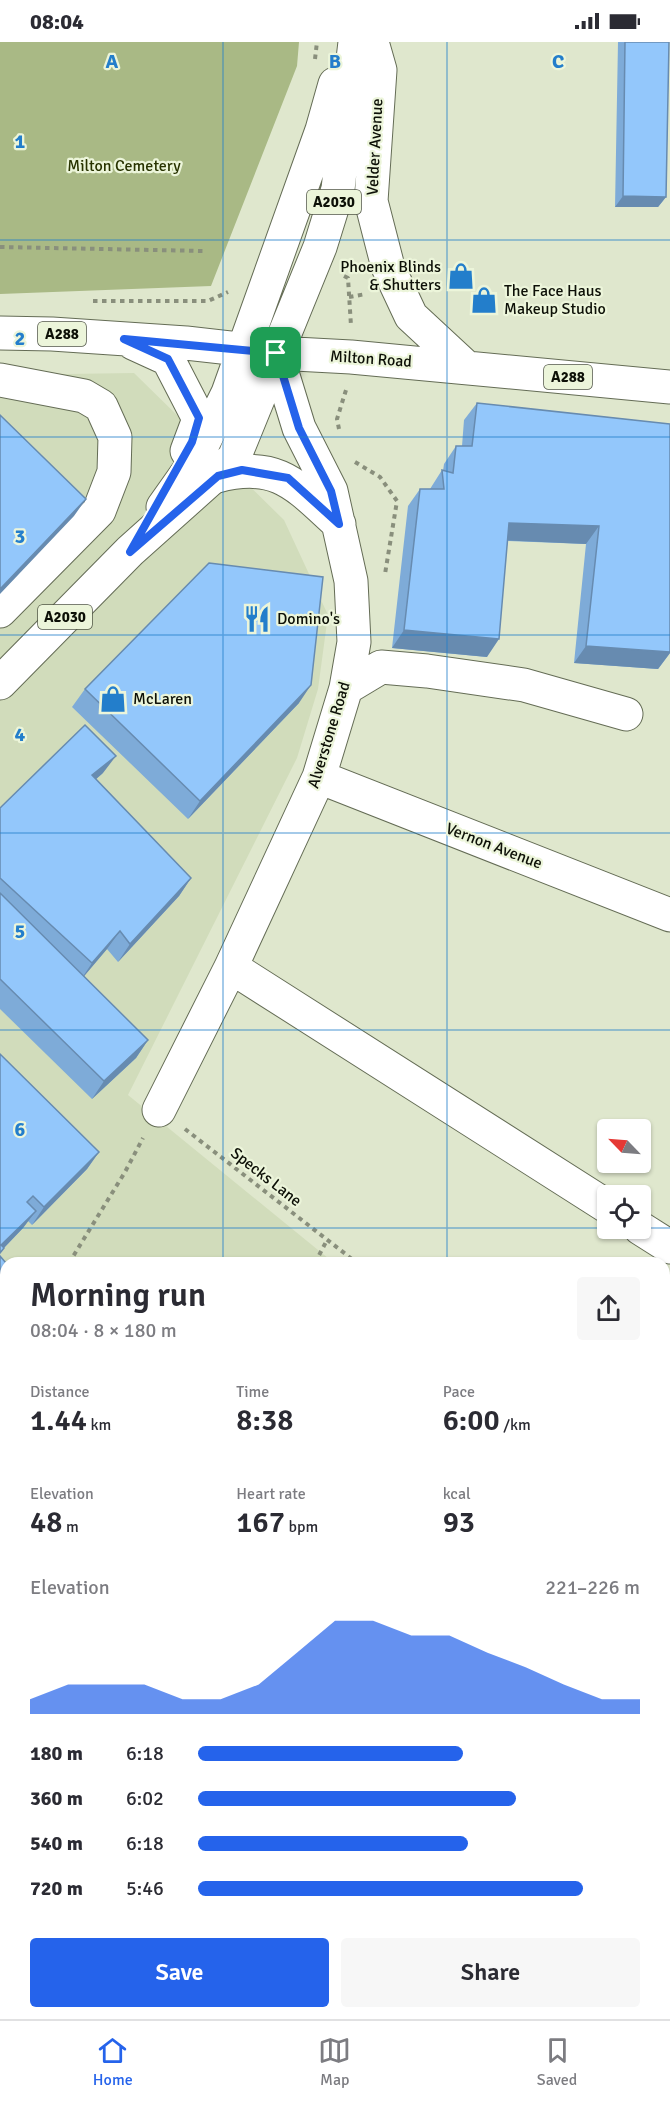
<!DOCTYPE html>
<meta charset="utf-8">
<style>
body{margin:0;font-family:Signika,sans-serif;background:#f7f7f7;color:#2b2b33;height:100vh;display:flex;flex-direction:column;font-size:22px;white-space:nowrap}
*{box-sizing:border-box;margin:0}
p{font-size:20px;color:#7c7c81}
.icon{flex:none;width:33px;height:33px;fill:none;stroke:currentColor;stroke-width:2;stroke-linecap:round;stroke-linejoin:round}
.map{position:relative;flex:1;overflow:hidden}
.side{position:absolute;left:0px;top:1215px;width:670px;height:762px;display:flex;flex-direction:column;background:#fff;border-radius:18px 18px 0 0;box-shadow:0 2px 4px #0004}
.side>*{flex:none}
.needle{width:39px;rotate:295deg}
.fabs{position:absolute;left:597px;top:1077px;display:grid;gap:12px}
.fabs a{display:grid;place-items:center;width:54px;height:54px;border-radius:6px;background:#fff;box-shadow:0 2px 4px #0004;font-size:30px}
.pin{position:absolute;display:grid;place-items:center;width:51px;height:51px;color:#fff;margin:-26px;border-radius:12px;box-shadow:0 3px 9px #0006}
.round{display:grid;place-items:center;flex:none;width:63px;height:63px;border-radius:6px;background:#f7f7f7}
.head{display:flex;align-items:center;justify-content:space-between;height:102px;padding:0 30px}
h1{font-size:33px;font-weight:600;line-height:45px}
.metrics{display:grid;grid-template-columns:repeat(3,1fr);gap:9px;height:102px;padding:6px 30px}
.metrics div{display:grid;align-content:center}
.metrics b{font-size:30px;font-weight:600}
.metrics small{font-size:16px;font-weight:400}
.metrics p{font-size:16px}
.chart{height:168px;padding:12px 30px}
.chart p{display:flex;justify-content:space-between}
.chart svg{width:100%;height:108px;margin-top:6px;fill:#2563eb;opacity:.7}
.action{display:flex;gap:12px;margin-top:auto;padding:12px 30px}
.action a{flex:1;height:69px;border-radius:6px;background:#2563eb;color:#fff;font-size:24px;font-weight:600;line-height:69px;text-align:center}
.action a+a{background:#f7f7f7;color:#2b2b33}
ul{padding:0 30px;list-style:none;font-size:20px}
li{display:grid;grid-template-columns:96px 72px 1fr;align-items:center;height:45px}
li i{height:15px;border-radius:8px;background:#2563eb}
.status{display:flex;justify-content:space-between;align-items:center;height:42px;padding:0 30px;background:#fff;direction:ltr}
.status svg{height:16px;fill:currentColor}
.menu{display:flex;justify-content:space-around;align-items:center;height:84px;border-top:2px solid #e1e1e2;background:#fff;font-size:16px;color:#7c7c81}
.menu a{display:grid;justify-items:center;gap:3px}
.menu .active{color:#2563eb}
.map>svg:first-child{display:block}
.built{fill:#d1dcbb}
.green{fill:#a9b985}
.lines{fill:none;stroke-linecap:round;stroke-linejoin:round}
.minor-casing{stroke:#646c55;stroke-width:35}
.major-casing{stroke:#646c55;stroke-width:35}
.path{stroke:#898f7c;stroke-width:4;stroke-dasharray:4.5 4.5;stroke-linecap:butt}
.minor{stroke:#fff;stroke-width:33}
.major{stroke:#fff;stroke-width:33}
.wall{fill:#7eabd8}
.shaded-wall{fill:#678bb0}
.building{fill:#93c7fb;stroke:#678bb0;stroke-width:1.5}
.route-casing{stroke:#fff;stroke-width:12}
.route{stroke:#2563eb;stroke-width:8}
.grid{fill:none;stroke:#237ecb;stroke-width:1.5;stroke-opacity:0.55}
.labels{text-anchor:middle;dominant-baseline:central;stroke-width:4.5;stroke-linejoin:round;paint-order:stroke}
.shield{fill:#ecf5da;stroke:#505546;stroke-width:1.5}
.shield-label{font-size:15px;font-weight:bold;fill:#0d1007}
.street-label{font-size:16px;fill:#0d1007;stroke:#ecf5da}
.park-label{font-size:16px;fill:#283300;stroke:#ecf5da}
.poi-label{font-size:16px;fill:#0d1007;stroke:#ecf5da;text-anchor:start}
.grid-label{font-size:20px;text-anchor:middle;font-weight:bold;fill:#237ecb;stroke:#ecf5da;stroke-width:4.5;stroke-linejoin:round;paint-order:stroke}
</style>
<div class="status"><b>08:04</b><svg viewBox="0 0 49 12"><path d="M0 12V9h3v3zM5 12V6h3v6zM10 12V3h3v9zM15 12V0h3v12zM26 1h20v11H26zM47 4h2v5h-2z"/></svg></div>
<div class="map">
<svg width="670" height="1977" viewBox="0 0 670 1977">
<rect width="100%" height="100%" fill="#dfe7cd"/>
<path class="built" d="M134,331L284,478L328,573L318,647L297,716L128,1053L334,1221H6V1971H89L99,1977H0V333Z"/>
<path class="green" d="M0,0H299L297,24L211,244L0,252Z
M665,1423L670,1427V1971L666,1977H99L89,1971H664Z"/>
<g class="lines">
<defs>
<path id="minor" d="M0,338L84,354L101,364L115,395L114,430L99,469L0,569
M217,434C278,418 297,444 339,482
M346,646L381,625L427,629L524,643L626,672
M319,735L670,873
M231,925L608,1165
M159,1068L231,925L319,735L346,646L354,600L351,539L331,449L299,386L276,311
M640,1186L670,1205
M11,1971L20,1977"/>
<path id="major" d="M372,0L380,28L371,159L388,225L411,274L466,325
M0,291L52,292L186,301L276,311L351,315L670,345
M133,301L168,317L199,377L187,409
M163,465L192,424L228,351L322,88L335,42
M0,641L130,509L234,416L320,205L338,147L355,0"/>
</defs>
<use href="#minor" class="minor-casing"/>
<use href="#major" class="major-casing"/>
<path class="path" d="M315,17L317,0
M0,205L204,209
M344,234L348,236L351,284
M349,255L366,252
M93,259H208L228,250
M339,387L337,377L346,348
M355,420L380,435L397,459L385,532
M185,1087L357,1221
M69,1221L125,1130L143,1096
M315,1221L327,1198
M0,1325L6,1316
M664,1402L670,1406
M0,1894L6,1881"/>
<use href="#minor" class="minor"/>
<use href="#major" class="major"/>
</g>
<path class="wall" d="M618,0H669L666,155L658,165H615Z
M477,361L670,382V611L658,627L574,621L586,502L508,499L487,615L392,606L408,464L420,447H430L442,428L443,429L444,422L456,404H462L464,378Z
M85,647L299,661L188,777L72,665Z
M103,731L96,737L191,836L179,854L118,920L107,907L84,934L148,998L136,1016L92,1057L0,967V766Z
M0,1012L99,1110L87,1127L32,1183L28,1179L23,1186L4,1206Z
M664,1413L670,1417V1540L664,1536Z
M137,1971H387L397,1977H134Z"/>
<path class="shaded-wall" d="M623,154L666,155L658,165H615Z
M86,457L74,474L0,552V547Z
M509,481L599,484L586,502L497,498Z
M404,588L499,597L487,615L392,606Z
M586,604L670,610V611L658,627L574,621Z
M311,643L299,661L188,777L200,759Z
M116,714L103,731L80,751L92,733Z
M191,836L179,854L118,920L130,902Z
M120,889L107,907L80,939L92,921Z
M148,998L136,1016L92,1057L104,1039Z
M99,1110L87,1127L32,1183L44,1165Z
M36,1169L23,1186L0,1210L1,1203Z"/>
<path class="building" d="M625,0H669L666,155L623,154Z
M477,361L670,382V610L586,604L599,484L509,481L499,597L404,588L420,447H444L442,428L453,431L456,404H472Z
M0,373L86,457L0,547Z
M209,521L323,535L311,643L200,759L85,647Z
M85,683L116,714L92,733L191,836L130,902L120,889L92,921L0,836V766Z
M0,851L148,998L104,1039L0,937Z
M0,1012L99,1110L44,1165L33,1154L27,1160L36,1169L1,1203L4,1206L0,1211Z
M0,1214L6,1221V1226L0,1232Z
M664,1413L670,1417V1515L664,1511Z
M670,1790V1959L664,1968V1799Z
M139,1971H387L397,1977H146L138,1972Z
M561,1971H663L659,1977H557Z"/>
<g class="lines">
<defs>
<path id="route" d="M124,297L276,311L299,386L331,449L339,482L288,436L242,428L218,434L130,510L192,400L199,376L168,317Z"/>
</defs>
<use href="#route" class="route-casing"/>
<use href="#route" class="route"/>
</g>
<path class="grid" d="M223,0V1221M447,0V1221M0,198H670M0,395H670M0,593H670M0,791H670M0,988H670M0,1186H608M640,1186H670M0,1384H6M664,1384H670M0,1582H6M664,1582H670M0,1779H6M664,1779H670M223,1971V1977M447,1971V1977"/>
<defs>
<symbol id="shop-bare" viewBox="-9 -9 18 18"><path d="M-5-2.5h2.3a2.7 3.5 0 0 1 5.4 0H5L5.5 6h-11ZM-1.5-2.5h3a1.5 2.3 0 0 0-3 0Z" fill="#237ecb" stroke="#ecf5da" stroke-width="2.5" paint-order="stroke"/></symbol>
<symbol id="restaurant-bare" viewBox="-9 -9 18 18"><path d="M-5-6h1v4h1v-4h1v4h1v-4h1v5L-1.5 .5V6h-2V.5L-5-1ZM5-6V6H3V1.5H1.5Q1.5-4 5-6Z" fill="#237ecb" stroke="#ecf5da" stroke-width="2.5" paint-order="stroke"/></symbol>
</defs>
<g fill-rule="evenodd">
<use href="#shop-bare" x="442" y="215" width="38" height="38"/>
<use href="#shop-bare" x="465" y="239" width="38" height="38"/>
<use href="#restaurant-bare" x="238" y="558" width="38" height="38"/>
<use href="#shop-bare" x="94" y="638" width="38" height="38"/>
</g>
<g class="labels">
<g class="shield">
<rect x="307" y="148" width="54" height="24" rx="4.5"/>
<rect x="38" y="280" width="48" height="24" rx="4.5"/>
<rect x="544" y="323" width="48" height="24" rx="4.5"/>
<rect x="38" y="563" width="54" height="24" rx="4.5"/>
</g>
<g class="shield-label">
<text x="334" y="160">A2030</text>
<text x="62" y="292">A288</text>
<text x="568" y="335">A288</text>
<text x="65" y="575">A2030</text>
</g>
<g class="street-label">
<text transform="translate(375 105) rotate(-87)">Velder Avenue</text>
<text transform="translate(371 317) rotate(4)">Milton Road</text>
<text transform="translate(329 693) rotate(-73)">Alverstone Road</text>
<text transform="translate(494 804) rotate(21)">Vernon Avenue</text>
<text transform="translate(266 1135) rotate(38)">Specks Lane</text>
</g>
<g class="park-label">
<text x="124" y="124">Milton Cemetery</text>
</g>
<g class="poi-label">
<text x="441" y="225" text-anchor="end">Phoenix Blinds<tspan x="441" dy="18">&amp; Shutters</tspan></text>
<text x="504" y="249">The Face Haus<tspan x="504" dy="18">Makeup Studio</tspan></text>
<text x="277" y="577">Domino's</text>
<text x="133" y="657">McLaren</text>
</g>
</g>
<g class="grid-label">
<text x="112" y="26">A</text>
<text x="335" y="26">B</text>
<text x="558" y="26">C</text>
<text x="20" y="106">1</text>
<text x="20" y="303">2</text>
<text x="20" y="501">3</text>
<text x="20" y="699">4</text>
<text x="20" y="896">5</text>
<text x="20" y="1094">6</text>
</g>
</svg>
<div class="fabs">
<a><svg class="needle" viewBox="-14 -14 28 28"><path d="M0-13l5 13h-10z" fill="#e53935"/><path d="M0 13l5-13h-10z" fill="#7c7c81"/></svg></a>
<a><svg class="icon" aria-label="locate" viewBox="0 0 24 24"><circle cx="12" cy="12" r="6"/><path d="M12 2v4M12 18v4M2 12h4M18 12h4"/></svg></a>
</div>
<div class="pin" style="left:276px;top:311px;background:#1e9e55"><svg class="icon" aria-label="arrive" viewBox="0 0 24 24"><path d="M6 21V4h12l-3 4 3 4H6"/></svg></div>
<section class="side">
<div class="head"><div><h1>Morning run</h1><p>08:04 · 8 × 180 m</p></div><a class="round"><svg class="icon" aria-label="share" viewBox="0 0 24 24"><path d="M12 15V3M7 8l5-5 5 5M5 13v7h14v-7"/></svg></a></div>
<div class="metrics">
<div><p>Distance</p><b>1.44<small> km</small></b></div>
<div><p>Time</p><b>8:38</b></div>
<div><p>Pace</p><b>6:00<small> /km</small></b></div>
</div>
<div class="metrics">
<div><p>Elevation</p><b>48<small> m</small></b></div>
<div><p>Heart rate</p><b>167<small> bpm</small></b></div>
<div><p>kcal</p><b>93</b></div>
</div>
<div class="chart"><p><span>Elevation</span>221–226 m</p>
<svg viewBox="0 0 160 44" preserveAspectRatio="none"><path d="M0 44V38L10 32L20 32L30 32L40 38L50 38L60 32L70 19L80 6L90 6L100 12L110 12L120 19L130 25L140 32L150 38L160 38V44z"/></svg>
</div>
<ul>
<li><b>180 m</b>6:18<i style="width:60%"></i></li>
<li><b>360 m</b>6:02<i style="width:72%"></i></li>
<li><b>540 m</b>6:18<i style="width:61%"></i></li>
<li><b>720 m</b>5:46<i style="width:87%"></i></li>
</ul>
<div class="action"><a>Save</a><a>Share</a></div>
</section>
</div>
<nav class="menu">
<a class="active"><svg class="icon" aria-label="home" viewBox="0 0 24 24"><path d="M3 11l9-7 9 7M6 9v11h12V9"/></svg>Home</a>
<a><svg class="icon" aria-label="map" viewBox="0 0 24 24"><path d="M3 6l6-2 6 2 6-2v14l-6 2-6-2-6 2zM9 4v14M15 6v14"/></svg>Map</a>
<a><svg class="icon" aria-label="saved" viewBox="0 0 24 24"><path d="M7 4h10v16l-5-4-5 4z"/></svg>Saved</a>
</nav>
